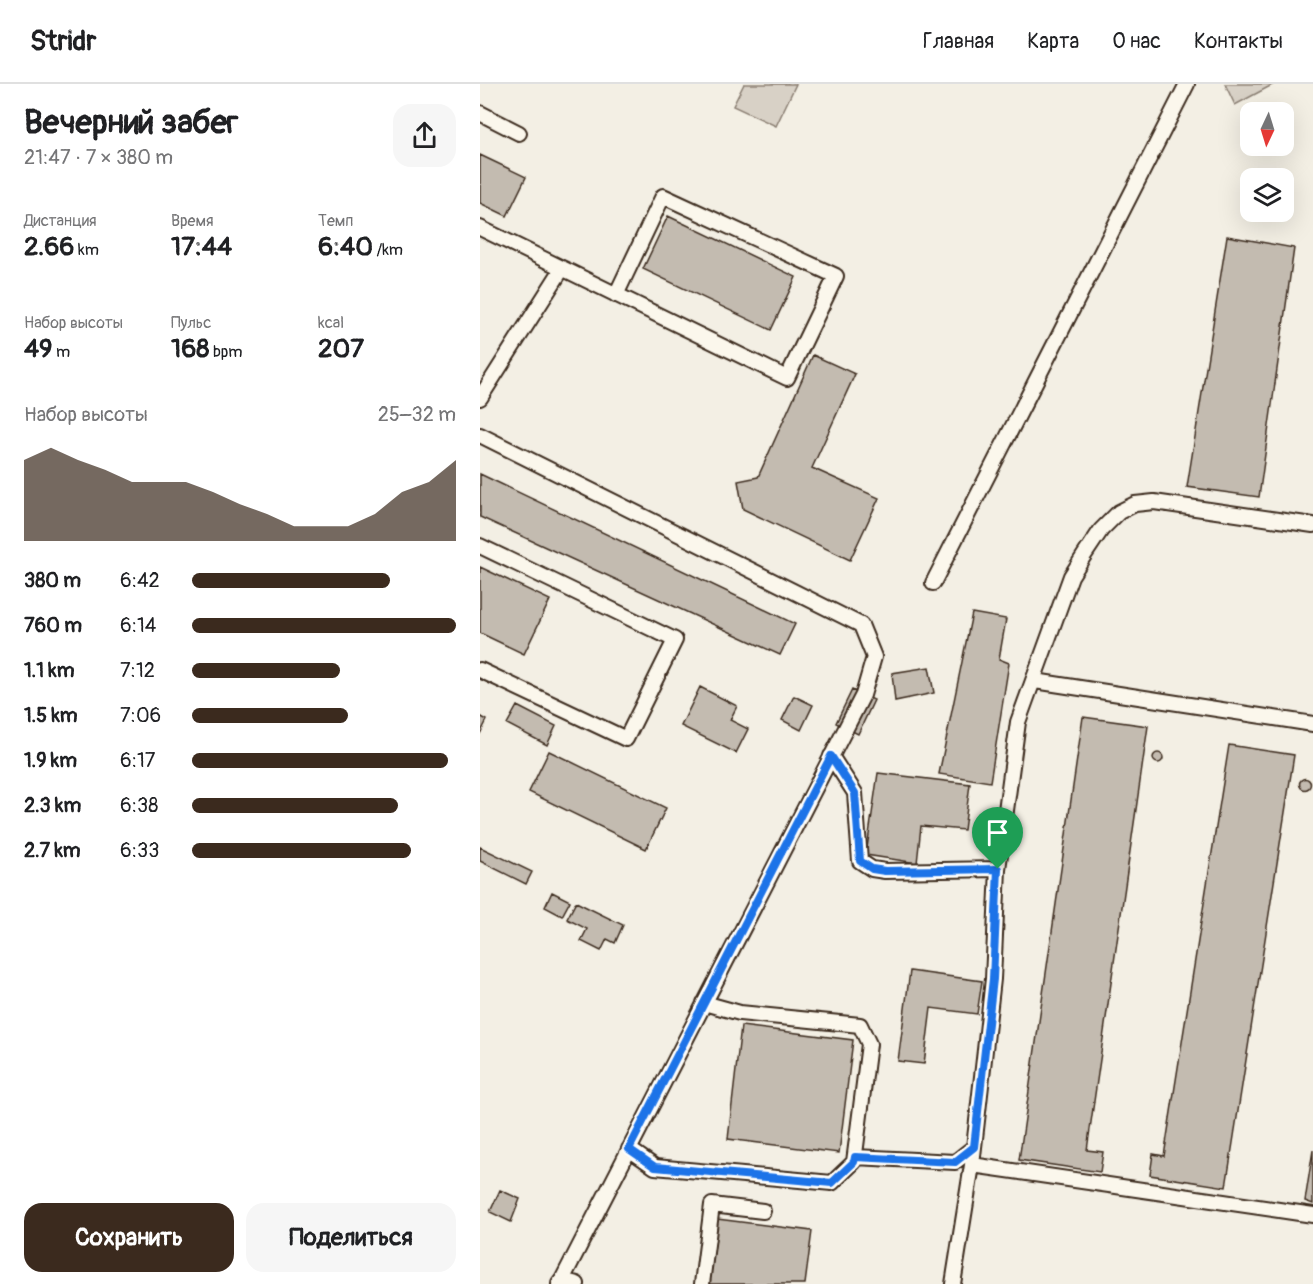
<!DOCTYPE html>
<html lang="ru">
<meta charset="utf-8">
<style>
body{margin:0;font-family:Pangolin,sans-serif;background:#f6f6f6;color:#202124;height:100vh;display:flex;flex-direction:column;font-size:22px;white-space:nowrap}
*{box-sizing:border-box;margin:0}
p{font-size:20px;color:#757577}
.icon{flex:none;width:33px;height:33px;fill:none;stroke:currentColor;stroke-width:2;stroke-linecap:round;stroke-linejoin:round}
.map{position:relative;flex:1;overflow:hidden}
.drawer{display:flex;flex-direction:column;background:#fff;width:480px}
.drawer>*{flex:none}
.needle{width:39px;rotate:184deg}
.buttons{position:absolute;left:760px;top:18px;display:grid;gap:12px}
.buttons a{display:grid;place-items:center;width:54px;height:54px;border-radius:12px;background:#fff;box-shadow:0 6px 24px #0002;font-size:30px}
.pin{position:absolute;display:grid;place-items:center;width:51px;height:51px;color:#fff;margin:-62px -26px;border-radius:50% 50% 50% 0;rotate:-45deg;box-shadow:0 0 6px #0007}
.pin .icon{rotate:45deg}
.round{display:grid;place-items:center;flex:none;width:63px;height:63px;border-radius:18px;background:#f6f6f6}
.headline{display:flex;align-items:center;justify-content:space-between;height:102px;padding:0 24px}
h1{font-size:33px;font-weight:700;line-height:45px}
.figures{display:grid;grid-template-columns:repeat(3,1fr);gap:9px;height:102px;padding:6px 24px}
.figures div{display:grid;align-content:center}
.figures b{font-size:26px;font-weight:700}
.figures small{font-size:16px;font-weight:400}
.figures p{font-size:16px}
.chart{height:168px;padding:12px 24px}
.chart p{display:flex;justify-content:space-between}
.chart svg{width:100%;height:108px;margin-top:6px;fill:#3b2a1e;opacity:.7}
.cta{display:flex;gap:12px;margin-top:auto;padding:12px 24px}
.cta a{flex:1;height:69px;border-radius:18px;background:#3b2a1e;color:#fff;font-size:24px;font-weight:700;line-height:69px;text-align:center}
.cta a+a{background:#f6f6f6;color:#202124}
ul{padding:0 24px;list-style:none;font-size:20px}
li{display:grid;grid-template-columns:96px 72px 1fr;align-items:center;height:45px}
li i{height:15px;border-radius:8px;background:#3b2a1e}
header{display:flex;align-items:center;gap:36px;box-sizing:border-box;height:84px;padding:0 30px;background:#fff;border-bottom:2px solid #e0e0e0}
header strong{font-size:28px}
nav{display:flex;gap:33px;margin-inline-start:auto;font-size:21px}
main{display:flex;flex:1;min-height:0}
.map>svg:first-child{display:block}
.green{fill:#d8d1c6;stroke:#8a7e72;stroke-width:1.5}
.building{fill:#c3bbb0;stroke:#3b2a1e;stroke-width:1.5}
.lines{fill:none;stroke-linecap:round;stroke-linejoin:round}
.lane-casing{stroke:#3b2a1e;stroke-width:18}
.lane{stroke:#fbf7ec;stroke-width:14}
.route-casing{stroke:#fff;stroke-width:12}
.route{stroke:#1a73e8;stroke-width:8}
</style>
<header>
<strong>Stridr</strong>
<nav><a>Главная</a><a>Карта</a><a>О нас</a><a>Контакты</a></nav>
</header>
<main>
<section class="drawer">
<div class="headline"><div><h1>Вечерний забег</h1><p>21:47 · 7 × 380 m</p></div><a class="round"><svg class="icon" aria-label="share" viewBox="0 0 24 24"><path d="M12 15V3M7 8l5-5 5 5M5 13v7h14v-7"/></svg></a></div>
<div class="figures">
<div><p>Дистанция</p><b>2.66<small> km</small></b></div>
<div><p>Время</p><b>17:44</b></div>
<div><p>Темп</p><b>6:40<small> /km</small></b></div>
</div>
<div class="figures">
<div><p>Набор высоты</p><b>49<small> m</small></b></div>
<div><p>Пульс</p><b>168<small> bpm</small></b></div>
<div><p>kcal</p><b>207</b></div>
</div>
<div class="chart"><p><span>Набор высоты</span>25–32 m</p>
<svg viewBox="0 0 160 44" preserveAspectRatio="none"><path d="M0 44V11L10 6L20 11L30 15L40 20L50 20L60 20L70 24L80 29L90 33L100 38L110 38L120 38L130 33L140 24L150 20L160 11V44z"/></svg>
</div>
<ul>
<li><b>380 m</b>6:42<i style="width:75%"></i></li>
<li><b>760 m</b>6:14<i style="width:100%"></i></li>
<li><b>1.1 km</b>7:12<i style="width:56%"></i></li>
<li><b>1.5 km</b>7:06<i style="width:59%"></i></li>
<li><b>1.9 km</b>6:17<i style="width:97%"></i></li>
<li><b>2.3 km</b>6:38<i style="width:78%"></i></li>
<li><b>2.7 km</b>6:33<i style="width:83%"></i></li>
</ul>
<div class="cta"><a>Сохранить</a><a>Поделиться</a></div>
</section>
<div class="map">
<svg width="833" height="1200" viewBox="0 0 833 1200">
<rect width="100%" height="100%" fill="#f3efe4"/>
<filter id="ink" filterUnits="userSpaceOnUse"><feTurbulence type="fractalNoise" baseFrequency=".0167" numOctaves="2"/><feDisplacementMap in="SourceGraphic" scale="12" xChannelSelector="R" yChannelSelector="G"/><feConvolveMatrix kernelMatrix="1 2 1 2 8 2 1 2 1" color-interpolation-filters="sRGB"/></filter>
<g filter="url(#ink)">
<path class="green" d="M264,0H316L296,42L253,22Z
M745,0H794L755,21Z"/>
<path class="building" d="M0,71L46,93L27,132L0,119Z
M188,132L316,193L291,246L163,185Z
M747,152L814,164L779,413L707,403Z
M333,271L375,290L332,384L399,414L370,476L263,425L258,397L278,393Z
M0,390L315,540L300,571L0,433Z
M0,483L70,516L44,570L0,549Z
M492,529L526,535L519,575L529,579L510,698L459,690Z
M449,583L454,609L415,617L412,589Z
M220,603L257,622L250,636L268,645L256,669L201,642Z
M372,606L394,616L378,650L356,639Z
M314,612L333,621L321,646L302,636Z
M37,622L76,642L67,661L27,640Z
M0,632L7,636L0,650Z
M603,633L668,642L607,1066L623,1068L620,1088L539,1076Z
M749,661L814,671L746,1103L670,1091L673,1070L684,1072Z
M69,667L186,724L166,765L49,708Z
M673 674a5 5 0 1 1 10 0a5 5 0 1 1-10 0Z
M398,689L490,700L484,746L441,742L437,779L386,771Z
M819.5 700a5.5 5.5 0 1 1 11 0a5.5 5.5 0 1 1-11 0Z
M0,763L52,788L46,800L0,777Z
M72,808L90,817L82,832L65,823Z
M96,818L143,841L135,859L127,855L121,867L101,857L107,845L87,835Z
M430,887L502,897L497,930L451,924L444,980L418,977Z
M261,942L373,956L359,1069L248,1055Z
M833,1066V1120L825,1117Z
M20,1106L40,1115L31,1138L10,1128Z
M237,1135L332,1147L325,1200H229Z"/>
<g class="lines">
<defs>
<path id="lane" d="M0,29L39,49
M0,144L307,294L356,192L183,112L136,211
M0,314L82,185
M0,351L381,541L394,573L383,611L82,1196
M0,462L195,556L146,655L0,586
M453,499L707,0
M555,597L833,640
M351,672L375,709L380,777L392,785L405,787L518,785
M149,1065L175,1083L352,1099L374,1078L389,960L380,941L260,929L224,919
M375,1073L475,1078L494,1063
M492,1081L833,1131
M79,1200L82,1196L97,1200
M222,1200L232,1121L283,1127
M473,1200L492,1081L513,895L518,785L538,638L591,492L605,470L621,446L639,428L655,420L674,418L833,441"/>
</defs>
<use href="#lane" class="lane-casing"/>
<use href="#lane" class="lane"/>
</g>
</g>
<g class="lines" filter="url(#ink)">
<defs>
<path id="route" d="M351,672L375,709L380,777L392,785L405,787L518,785L513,895L494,1063L475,1078L375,1073L374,1078L352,1099L175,1083L149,1065Z"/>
</defs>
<use href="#route" class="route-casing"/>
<use href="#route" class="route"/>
</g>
</svg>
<div class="buttons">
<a><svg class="needle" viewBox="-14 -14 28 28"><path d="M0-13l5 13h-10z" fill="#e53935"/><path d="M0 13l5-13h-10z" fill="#757577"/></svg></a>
<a><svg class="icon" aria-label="layers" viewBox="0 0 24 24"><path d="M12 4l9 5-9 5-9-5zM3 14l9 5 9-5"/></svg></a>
</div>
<div class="pin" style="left:518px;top:785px;background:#1e9e55"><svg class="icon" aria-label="arrive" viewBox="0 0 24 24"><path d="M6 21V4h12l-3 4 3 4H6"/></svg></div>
</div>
</main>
